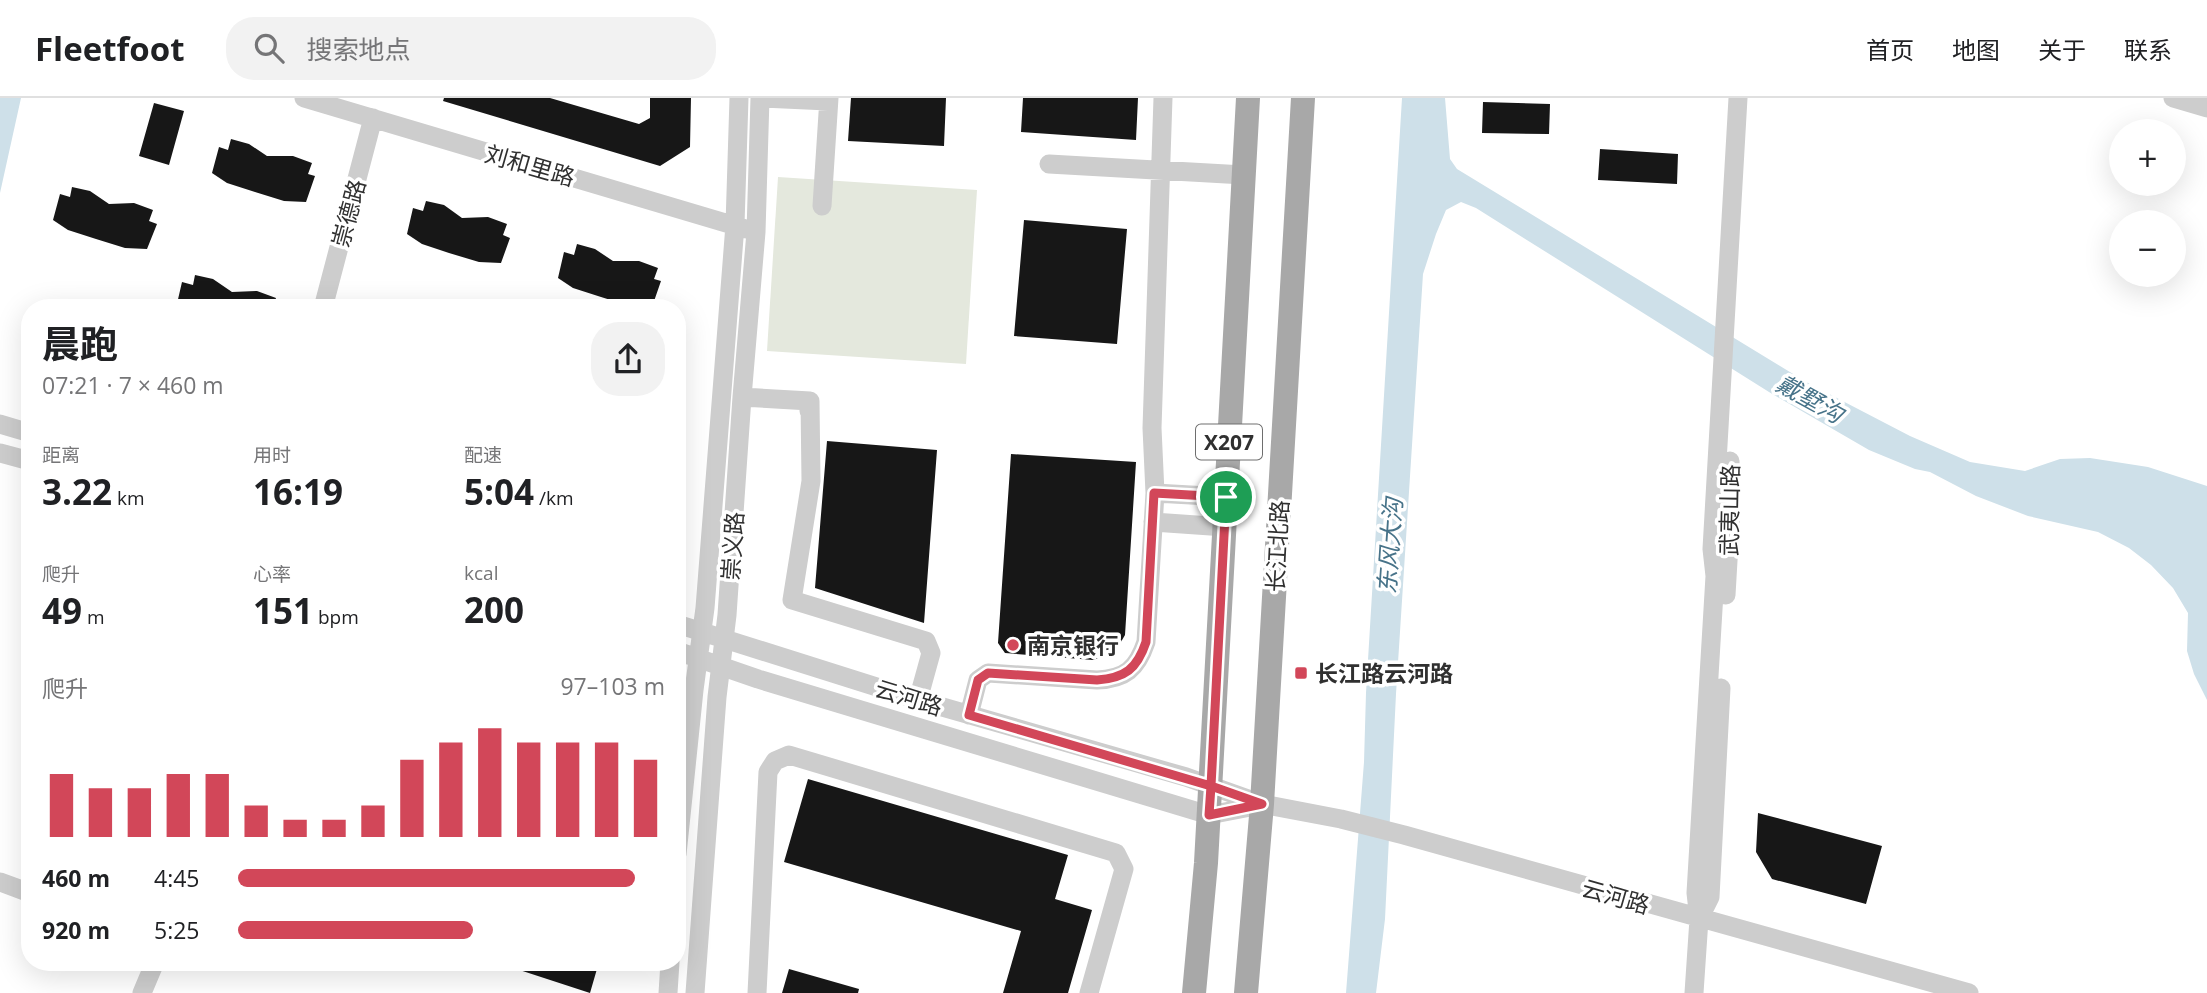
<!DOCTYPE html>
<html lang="zh">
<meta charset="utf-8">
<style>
body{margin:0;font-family:"Open Sans","Noto Sans SC",sans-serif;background:#f2f2f2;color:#202124;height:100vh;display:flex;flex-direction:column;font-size:26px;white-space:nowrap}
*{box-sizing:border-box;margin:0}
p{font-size:23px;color:#757577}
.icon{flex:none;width:38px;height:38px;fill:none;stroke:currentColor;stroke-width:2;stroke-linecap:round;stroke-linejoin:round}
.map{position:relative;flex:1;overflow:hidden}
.panel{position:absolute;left:21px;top:201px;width:665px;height:672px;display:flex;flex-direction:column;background:#fff;border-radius:28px;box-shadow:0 7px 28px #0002}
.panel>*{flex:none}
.tools{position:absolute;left:2109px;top:21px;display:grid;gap:14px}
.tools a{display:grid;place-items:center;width:77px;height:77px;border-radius:50%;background:#fff;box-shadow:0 7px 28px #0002;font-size:35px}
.pin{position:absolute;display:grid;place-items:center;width:60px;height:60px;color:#fff;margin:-30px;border:4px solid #fff;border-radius:50%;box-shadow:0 2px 7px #0007}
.round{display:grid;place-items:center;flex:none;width:74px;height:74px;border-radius:28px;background:#f2f2f2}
.head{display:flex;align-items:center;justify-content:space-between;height:119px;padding:0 21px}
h1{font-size:38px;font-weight:700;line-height:52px}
.figures{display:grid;grid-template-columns:repeat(3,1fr);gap:10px;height:119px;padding:7px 21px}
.figures div{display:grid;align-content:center}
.figures b{font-size:35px;font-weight:700}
.figures small{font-size:19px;font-weight:400}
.figures p{font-size:19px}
.chart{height:196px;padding:14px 21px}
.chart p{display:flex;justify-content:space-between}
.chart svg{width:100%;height:126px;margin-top:7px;stroke:#d24759;stroke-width:6}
ul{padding:0 21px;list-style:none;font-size:23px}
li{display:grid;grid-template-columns:112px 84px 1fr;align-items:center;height:52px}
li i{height:18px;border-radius:9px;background:#d24759}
header{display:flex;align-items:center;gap:42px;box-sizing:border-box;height:98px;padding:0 35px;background:#fff;border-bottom:2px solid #e0e0e0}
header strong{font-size:33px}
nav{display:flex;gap:38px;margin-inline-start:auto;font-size:24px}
.search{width:490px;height:63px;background:#f2f2f2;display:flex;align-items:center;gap:18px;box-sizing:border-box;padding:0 24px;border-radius:28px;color:#757577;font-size:26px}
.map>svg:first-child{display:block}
.green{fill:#e4e8dd}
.water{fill:#cee0e9}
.building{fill:#171717}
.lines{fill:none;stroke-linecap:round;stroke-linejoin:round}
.minor{stroke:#cdcdcd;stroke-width:19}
.major{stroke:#a8a8a8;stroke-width:24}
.route-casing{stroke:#fff;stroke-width:14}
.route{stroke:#d24759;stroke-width:9}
.poi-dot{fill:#d24759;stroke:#fff;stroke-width:2.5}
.labels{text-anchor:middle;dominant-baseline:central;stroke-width:7;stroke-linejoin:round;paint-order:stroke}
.shield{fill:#fff;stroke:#6e6e6e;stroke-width:2}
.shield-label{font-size:21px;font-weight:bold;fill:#303030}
.street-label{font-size:23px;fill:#303030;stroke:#fff}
.poi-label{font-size:23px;font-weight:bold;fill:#303030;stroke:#fff;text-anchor:start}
.water-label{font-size:24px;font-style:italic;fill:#477389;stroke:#fff}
</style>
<header>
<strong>Fleetfoot</strong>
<div class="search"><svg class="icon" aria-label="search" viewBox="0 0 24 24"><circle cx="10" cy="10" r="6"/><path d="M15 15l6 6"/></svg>搜索地点</div>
<nav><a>首页</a><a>地图</a><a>关于</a><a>联系</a></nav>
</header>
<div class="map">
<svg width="2207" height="895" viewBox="0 0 2207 895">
<rect width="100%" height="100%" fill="#fff"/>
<path class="green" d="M778,79L977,92L966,266L767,253Z"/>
<path class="water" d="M0,0H21L0,95Z
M1402,0H1445L1450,61L1457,71L1808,285L1910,338L1970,364L2025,373L2060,361L2090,360L2148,369L2207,388V602L2194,576L2187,553L2188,515L2173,490L2151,467L2129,450L2098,434L2028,418L1976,398L1930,374L1915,371L1869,352L1769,294L1476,110L1461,104L1446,112L1436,136L1423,176L1396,596L1385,821L1376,895H1346L1364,664L1366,595Z"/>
<path class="building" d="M444,0H550L639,26L650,20V0H691L690,49L660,68L443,3Z
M851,0H946L944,48L848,43Z
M1023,0H1138L1136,42L1021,34Z
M1483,4L1550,6L1549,36L1482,35Z
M154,5L184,13L169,67L139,58Z
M231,41L249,46L267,58H293L312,65L308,76L315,78L306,104L284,103L255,94L227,85L212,75L219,49L228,52Z
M1600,51L1678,56L1677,86L1598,82Z
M72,89L90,93L109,106L134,105L153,112L149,123L157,126L147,151L125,150L96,141L68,132L53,122L60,96L70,99Z
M426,103L444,107L462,120L488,119L507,126L503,137L510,140L501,165L479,164L449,155L422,146L407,136L413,110L423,113Z
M1024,122L1127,131L1117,246L1014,238Z
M577,146L595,151L613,163H639L658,170L654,181L661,183L652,209L630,208L601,199L573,190L558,180L564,154L574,157Z
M195,177L213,181L232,194L257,193L276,200L273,210H176L182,184L193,187Z
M827,343L937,352L924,525L815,490Z
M1011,356L1136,364L1125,537L1118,549L1107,557L1093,562L1005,555L998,545Z
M808,681L1068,757L1055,801L1092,812L1068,895H1003L1021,833L784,764Z
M1758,715L1882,748L1866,806L1772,781L1756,754Z
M504,864H599L590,895L504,867Z
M789,871L859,891L858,895H782Z"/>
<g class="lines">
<path class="minor" d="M304,0L746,131
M760,0L828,3
M2173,0L2207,10
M1049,66L1244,77
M822,108L829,0
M323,210L373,20
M742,299L810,303L809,313
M810,303L811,383L792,502L926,543L931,555L918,602
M0,326L30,335
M0,355L30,363
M1155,395L1226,399
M1153,424L1225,429
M1726,497L1731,411L1730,363
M677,526L918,602L1186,679L1262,706L1341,721L1404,737L1969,895
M677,553L758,581L1209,717L1261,707
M969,617L978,582L988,575L1097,582C1125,581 1137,571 1146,544L1155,395L1152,330L1163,0
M677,756L694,592L705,510L735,127L739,0
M0,784L30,795
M1699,821L1710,799L1721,590
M142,895L155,864
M668,895L670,864
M695,895L717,599L727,517L742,299L756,134L760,0
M757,895L768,674L775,663L789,657L1116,755L1124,771L1089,895
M1694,895L1699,821L1696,795L1715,478L1712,451L1738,0"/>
<path class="major" d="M1194,895L1206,765L1248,0
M1246,895L1262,706L1303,0"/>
</g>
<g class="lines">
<defs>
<path id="route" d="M1226,399L1154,395L1146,544C1137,571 1125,580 1097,582L988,575L978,582L969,617L1211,688L1209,717L1262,706L1211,688L1226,399"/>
</defs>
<use href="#route" class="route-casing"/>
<use href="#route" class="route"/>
</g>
<g class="poi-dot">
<circle cx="1013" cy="547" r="7"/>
<rect x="1294" y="568" width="14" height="14" rx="3.5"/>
</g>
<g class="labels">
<rect class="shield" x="1196" y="326.5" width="66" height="35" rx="5"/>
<g class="shield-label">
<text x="1229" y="344">X207</text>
</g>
<g class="street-label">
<text transform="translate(530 67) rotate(16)">刘和里路</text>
<text transform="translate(348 115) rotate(-75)">崇德路</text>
<text transform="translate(1729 412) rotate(-89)">武夷山路</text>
<text transform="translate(732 448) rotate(-86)">崇义路</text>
<text transform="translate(1277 448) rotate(-87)">长江北路</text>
<text transform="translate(909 599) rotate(17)">云河路</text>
<text transform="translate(1616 798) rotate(16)">云河路</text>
</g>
<g class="poi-label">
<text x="1027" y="547">南京银行</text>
<text x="1315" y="575">长江路云河路</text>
</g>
<g class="water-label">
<text transform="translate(1810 300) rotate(29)">戴墅沟</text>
<text transform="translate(1389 448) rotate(-86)">东风大沟</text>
</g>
</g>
</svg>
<div class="tools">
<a>+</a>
<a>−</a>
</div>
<div class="pin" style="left:1226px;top:399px;background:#1e9e55"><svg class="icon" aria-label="arrive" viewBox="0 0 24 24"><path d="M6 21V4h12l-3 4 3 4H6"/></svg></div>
<section class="panel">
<div class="head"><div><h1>晨跑</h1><p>07:21 · 7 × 460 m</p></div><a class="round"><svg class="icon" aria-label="share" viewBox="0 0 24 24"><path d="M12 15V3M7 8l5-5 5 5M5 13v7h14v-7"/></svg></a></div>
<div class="figures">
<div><p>距离</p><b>3.22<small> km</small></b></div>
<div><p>用时</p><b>16:19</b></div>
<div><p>配速</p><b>5:04<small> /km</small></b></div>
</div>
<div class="figures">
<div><p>爬升</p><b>49<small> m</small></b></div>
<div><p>心率</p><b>151<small> bpm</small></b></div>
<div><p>kcal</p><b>200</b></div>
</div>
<div class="chart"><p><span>爬升</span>97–103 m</p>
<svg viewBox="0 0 160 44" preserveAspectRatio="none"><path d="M5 44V22M15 44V27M25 44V27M35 44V22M45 44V22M55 44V33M65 44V38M75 44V38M85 44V33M95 44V17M105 44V11M115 44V6M125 44V11M135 44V11M145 44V11M155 44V17"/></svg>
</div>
<ul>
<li><b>460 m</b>4:45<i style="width:93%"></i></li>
<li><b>920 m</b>5:25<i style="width:55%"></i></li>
</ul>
</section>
</div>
